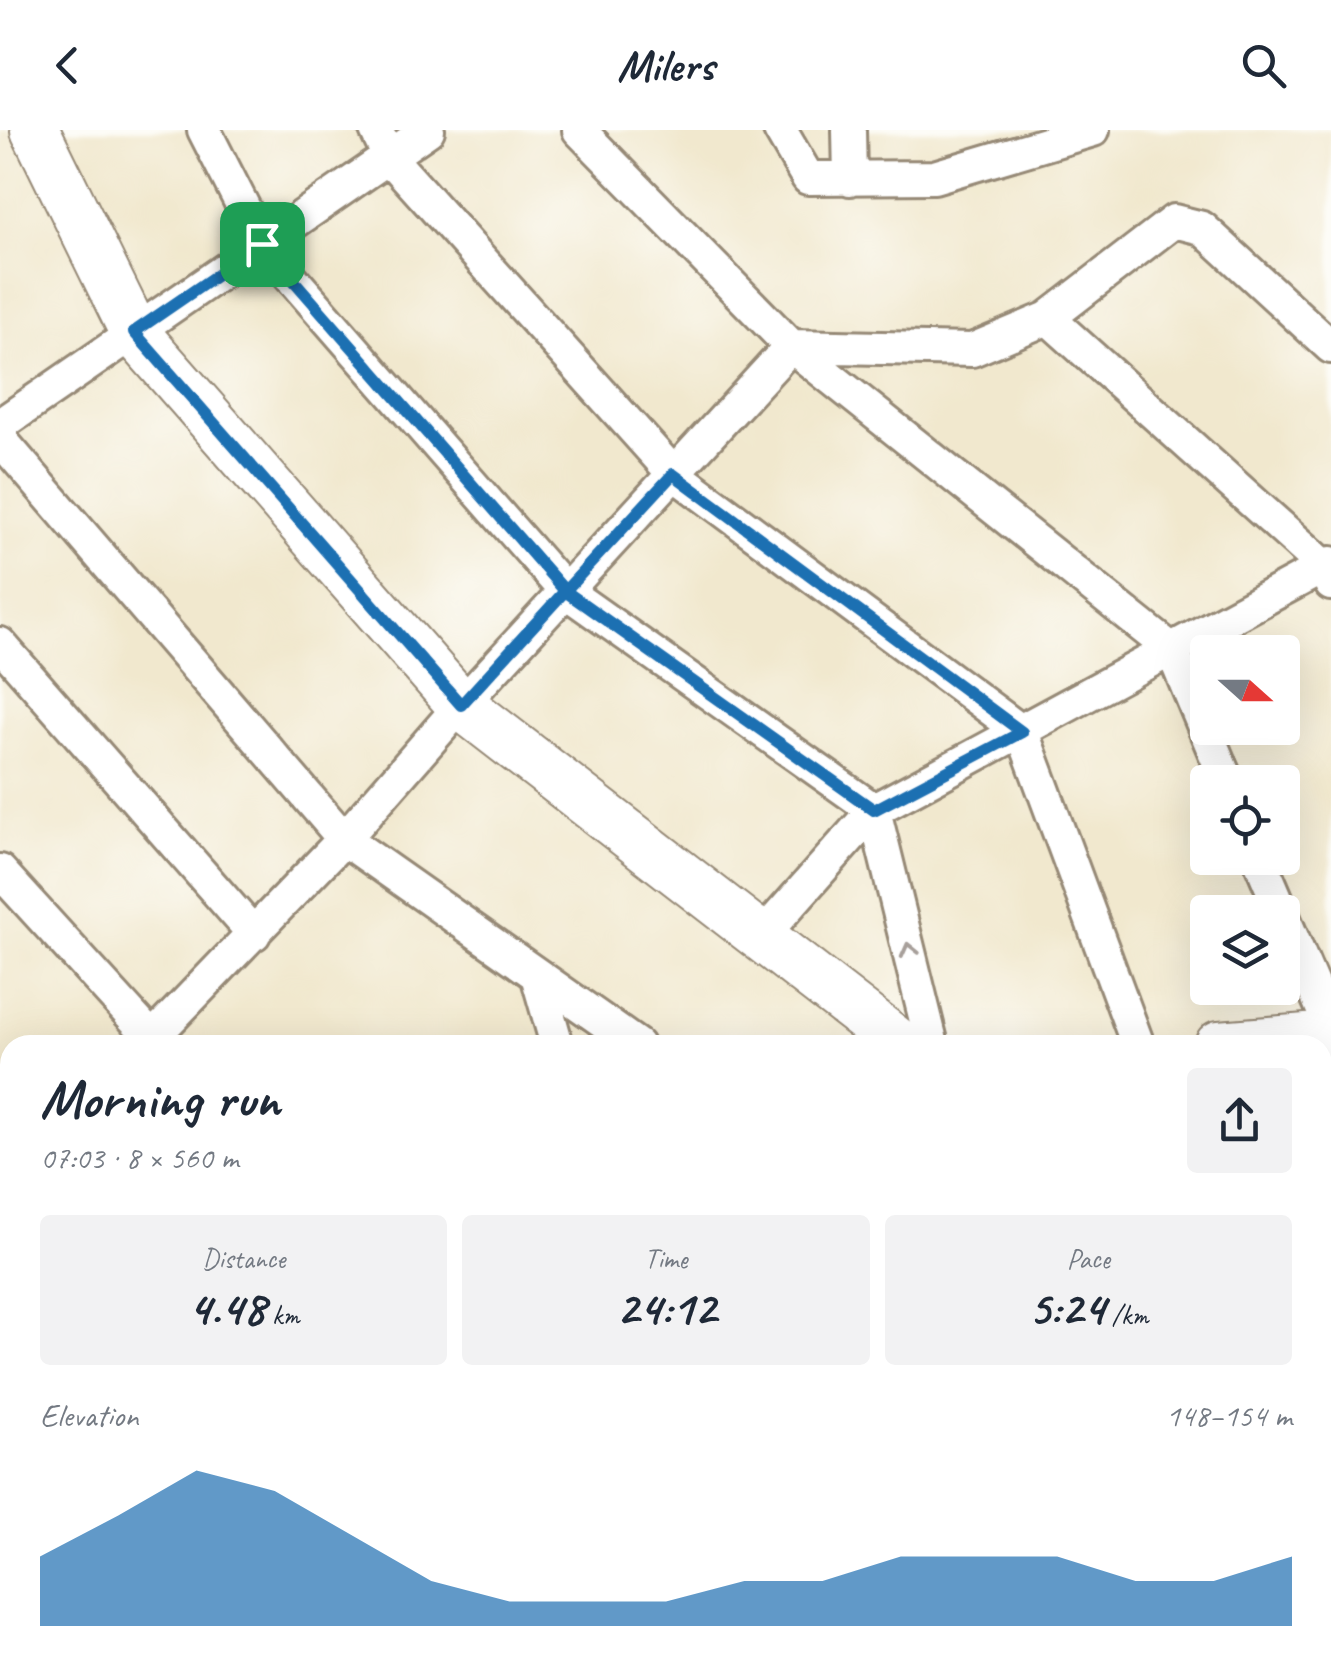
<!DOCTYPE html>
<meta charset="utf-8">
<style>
body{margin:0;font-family:Caveat,sans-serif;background:#f2f2f3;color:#1f2937;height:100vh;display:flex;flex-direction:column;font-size:38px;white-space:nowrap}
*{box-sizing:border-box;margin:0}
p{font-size:32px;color:#747a83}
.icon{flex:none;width:55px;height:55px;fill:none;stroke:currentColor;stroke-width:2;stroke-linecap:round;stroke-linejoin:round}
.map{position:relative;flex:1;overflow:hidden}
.details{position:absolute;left:0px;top:905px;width:1332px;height:642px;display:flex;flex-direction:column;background:#fff;border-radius:30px 30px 0 0;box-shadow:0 10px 40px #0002}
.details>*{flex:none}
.needle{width:65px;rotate:111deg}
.tools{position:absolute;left:1190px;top:505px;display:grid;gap:20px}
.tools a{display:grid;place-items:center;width:110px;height:110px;border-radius:10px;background:#fff;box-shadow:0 10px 40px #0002;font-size:50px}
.pin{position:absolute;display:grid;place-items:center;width:85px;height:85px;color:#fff;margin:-42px;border-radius:20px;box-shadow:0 5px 15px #0006}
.round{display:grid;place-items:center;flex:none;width:105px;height:105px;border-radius:10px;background:#f2f2f3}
.headline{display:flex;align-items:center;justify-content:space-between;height:170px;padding:0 40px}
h1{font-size:55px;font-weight:600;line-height:75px}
.metrics{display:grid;grid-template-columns:repeat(3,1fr);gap:15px;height:170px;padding:10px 40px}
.metrics div{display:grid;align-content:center;border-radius:10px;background:#f2f2f3;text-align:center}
.metrics b{font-size:50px;font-weight:600}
.metrics small{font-size:28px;font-weight:400}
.metrics p{font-size:28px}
.chart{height:280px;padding:20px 40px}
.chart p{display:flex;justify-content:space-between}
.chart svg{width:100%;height:180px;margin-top:10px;fill:#1f6fb2;opacity:.7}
header{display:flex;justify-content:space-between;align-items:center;height:130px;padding:0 40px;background:#fff;font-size:45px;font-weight:600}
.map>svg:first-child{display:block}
.built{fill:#f7cfd1}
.water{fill:#58b5d6;stroke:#4a707a;stroke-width:2.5}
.building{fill:#d9a38a}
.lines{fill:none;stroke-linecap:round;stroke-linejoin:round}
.street-casing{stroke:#968976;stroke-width:38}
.secondary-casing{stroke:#968976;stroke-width:52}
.street{stroke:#fff;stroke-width:32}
.secondary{stroke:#fff;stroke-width:48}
.oneway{stroke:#a79f9a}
.route-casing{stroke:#fff;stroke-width:20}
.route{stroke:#1f6fb2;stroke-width:12}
</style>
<header><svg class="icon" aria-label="back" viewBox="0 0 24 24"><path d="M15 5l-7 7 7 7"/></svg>Milers<svg class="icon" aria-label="search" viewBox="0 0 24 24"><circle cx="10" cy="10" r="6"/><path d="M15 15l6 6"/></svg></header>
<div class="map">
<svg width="1331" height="1547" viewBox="0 0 1331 1547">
<rect width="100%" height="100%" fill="#fdfcf7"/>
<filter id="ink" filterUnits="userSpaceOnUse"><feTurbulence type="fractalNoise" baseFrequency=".01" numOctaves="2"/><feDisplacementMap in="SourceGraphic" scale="20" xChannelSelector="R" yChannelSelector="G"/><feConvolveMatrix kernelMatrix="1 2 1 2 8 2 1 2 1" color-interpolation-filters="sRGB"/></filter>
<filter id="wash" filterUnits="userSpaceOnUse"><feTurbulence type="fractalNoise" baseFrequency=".0048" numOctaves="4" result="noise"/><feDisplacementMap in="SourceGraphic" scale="40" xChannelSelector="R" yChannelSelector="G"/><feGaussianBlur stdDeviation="2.25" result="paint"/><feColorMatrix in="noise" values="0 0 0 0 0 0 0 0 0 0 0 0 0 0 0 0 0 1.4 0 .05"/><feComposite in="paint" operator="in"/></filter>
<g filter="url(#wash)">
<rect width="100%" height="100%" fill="#f1e8ce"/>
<path class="built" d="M10,1345V1538H767L768,1547H0V1352Z"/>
<path class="water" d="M0,968L10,972V1212L0,1213Z"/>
<g id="blocks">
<path class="building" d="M10,1506V1538H14L15,1547H0V1507Z
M1322,1511L1331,1513V1542L1314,1539L1322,1538Z
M29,1538H64L65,1547H30Z
M94,1538H204V1547H95Z
M244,1538H321L322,1547H244Z"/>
</g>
</g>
<g filter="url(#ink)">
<use href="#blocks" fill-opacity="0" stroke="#968976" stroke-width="2.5"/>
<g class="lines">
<defs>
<path id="street" d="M204,0L262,114L565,461L874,680L932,915
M376,0L389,27L673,343L1022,602L1138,915
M579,0L791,216L1172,520L1227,652
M780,0L808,48L934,47L1093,0
M849,0L850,49
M1048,188L1325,437L1331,454
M0,295L428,0
M0,309L344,709L637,915
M0,514L254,804
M1259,728L1282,782
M0,741L152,908L344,709L461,575L791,216L972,220L1048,188L1174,91L1202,98L1331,217
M1282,784L1331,899
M760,808L874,680L1331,433
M537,845L557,915
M1322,1238H1331
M1322,1460L1331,1454
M892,1538L901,1547
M1168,1538L1169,1547
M1296,1538L1306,1547
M1218,1547L1229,1538"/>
<path id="secondary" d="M35,0L134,202L461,575L901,915
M1219,915L1331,906
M947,1547V1538"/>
</defs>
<use href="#street" class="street-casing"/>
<use href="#secondary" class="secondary-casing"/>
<use href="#street" class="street"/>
<use href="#secondary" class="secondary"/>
</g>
<defs><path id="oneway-chevron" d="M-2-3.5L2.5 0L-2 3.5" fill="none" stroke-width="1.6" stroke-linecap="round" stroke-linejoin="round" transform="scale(2.5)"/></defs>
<use class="oneway" href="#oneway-chevron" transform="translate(909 820) rotate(-104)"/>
</g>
<g class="lines" filter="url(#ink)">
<defs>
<path id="route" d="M262,114L134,202L461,575L565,461L874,680L1022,602L673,344L565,461L262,114"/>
</defs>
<use href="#route" class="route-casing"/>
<use href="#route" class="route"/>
</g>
</svg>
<div class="tools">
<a><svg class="needle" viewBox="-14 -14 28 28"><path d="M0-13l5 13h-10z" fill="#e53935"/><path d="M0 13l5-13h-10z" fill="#747a83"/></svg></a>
<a><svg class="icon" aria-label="locate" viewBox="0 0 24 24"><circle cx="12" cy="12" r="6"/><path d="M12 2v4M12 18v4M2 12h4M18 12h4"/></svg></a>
<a><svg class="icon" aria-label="layers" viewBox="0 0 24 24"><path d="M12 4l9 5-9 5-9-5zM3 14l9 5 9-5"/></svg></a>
</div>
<div class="pin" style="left:262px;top:114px;background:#1e9e55"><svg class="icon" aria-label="arrive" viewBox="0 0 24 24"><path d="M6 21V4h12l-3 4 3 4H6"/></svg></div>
<section class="details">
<div class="headline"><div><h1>Morning run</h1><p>07:03 · 8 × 560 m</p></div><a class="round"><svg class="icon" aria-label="share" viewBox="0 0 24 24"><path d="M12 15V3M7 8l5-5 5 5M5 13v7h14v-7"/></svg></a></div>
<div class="metrics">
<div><p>Distance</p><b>4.48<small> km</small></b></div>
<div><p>Time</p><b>24:12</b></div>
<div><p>Pace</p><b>5:24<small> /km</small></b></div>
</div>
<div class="chart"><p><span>Elevation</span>148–154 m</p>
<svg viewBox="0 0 160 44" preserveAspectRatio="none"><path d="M0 44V27L10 17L20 6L30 11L40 22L50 33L60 38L70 38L80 38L90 33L100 33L110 27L120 27L130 27L140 33L150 33L160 27V44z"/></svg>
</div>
</section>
</div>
